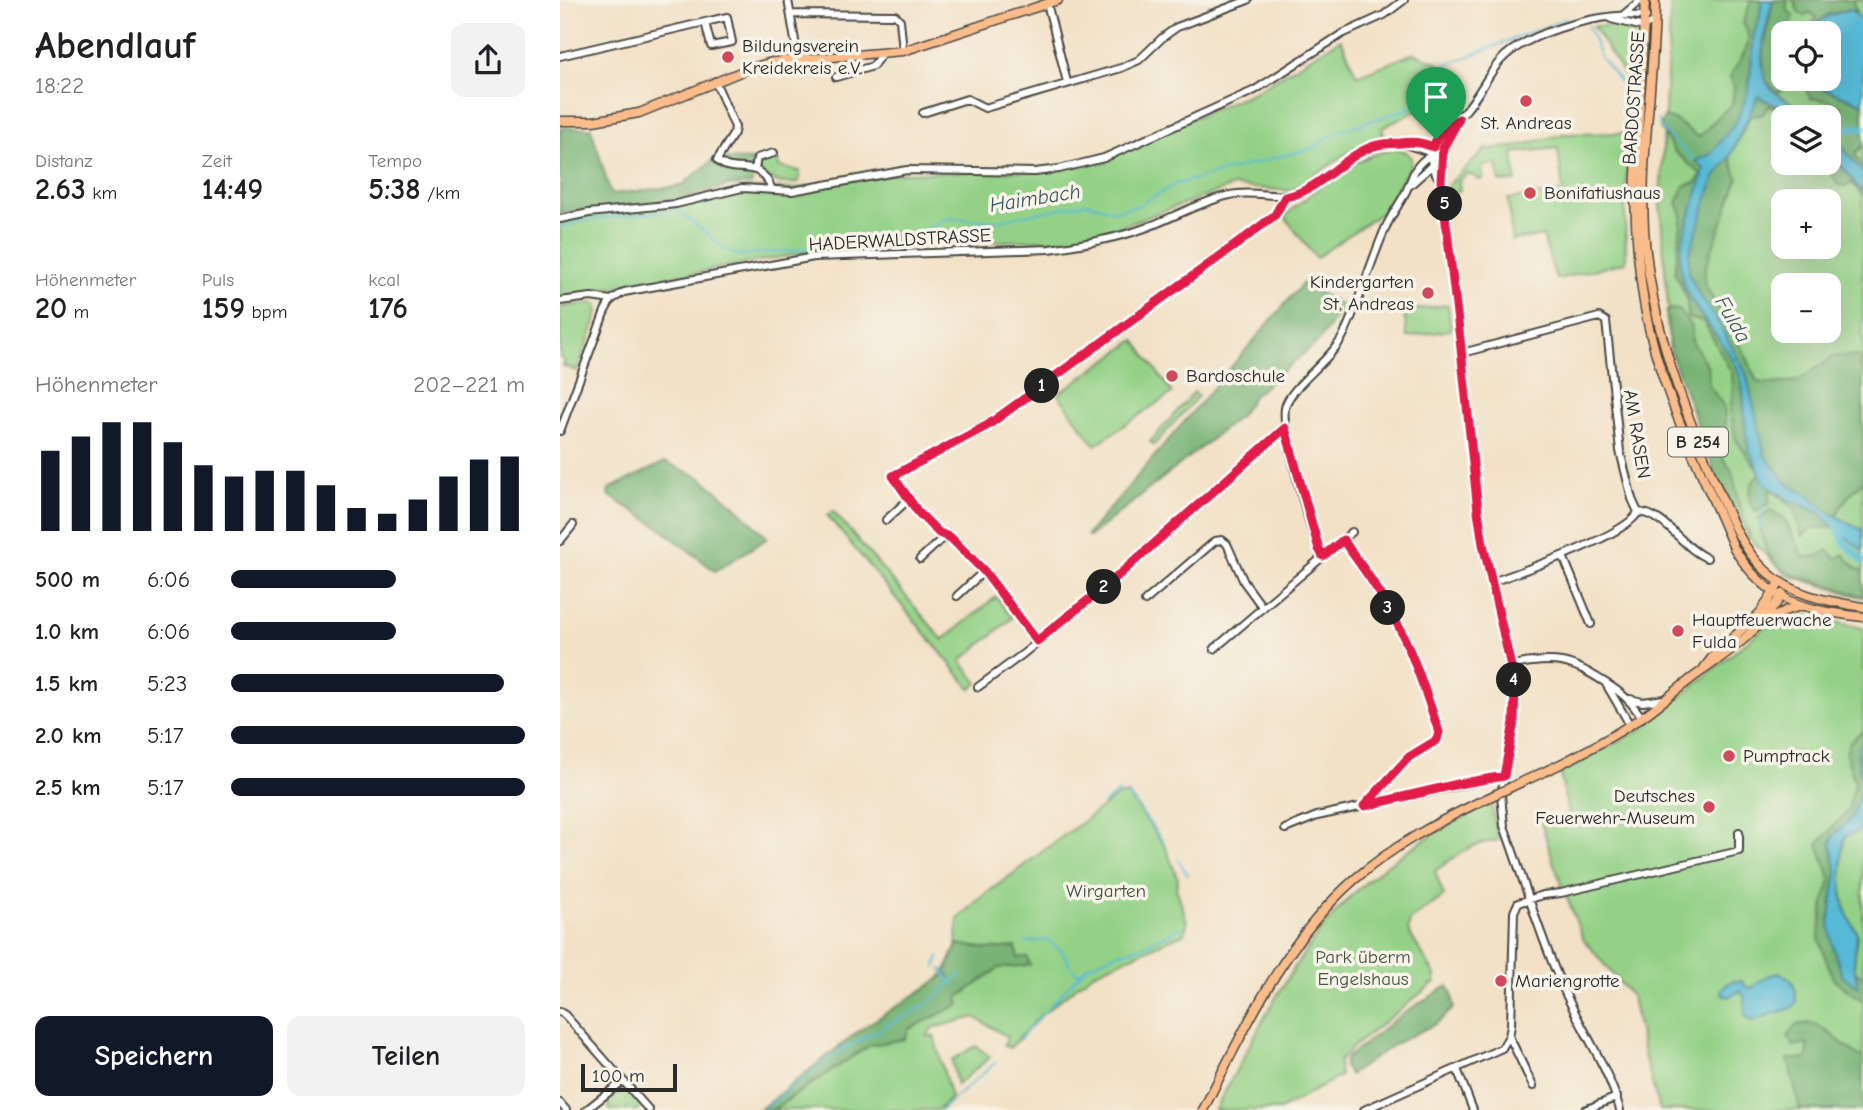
<!DOCTYPE html>
<html lang="de">
<meta charset="utf-8">
<style>
body{margin:0;font-family:"Comic Neue",sans-serif;background:#f2f2f2;color:#202124;height:100vh;display:flex;flex-direction:column;font-size:26px;white-space:nowrap}
*{box-sizing:border-box;margin:0}
p{font-size:23px;color:#757577}
.icon{flex:none;width:38px;height:38px;fill:none;stroke:currentColor;stroke-width:2;stroke-linecap:round;stroke-linejoin:round}
.map{position:relative;flex:1;overflow:hidden}
.sheet{display:flex;flex-direction:column;background:#fff;width:560px}
.sheet>*{flex:none}
.buttons{position:absolute;left:1211px;top:21px;display:grid;gap:14px}
.buttons a{display:grid;place-items:center;width:70px;height:70px;border-radius:14px;background:#fff;box-shadow:0 7px 28px #0002;font-size:35px}
.scale{position:absolute;left:21px;bottom:18px;width:96px;box-sizing:border-box;padding-left:7px;border:4px solid #2b2b2b;border-top:0;font-size:19px;line-height:24px;white-space:nowrap;color:#2b2b2b;-webkit-text-stroke:5px #f7f3e8;paint-order:stroke}
.pin{position:absolute;display:grid;place-items:center;width:60px;height:60px;color:#fff;margin:-72px -30px;border-radius:50% 50% 50% 0;rotate:-45deg;box-shadow:0 0 7px #0007}
.pin .icon{rotate:45deg}
.km{position:absolute;width:35px;height:35px;margin:-18px;border-radius:50%;background:#222;color:#fff;font-size:19px;line-height:35px;text-align:center}
.round{display:grid;place-items:center;flex:none;width:74px;height:74px;border-radius:14px;background:#f2f2f2}
.overview{display:flex;align-items:center;justify-content:space-between;height:119px;padding:0 35px}
h1{font-size:38px;font-weight:600;line-height:52px}
.figures{display:grid;grid-template-columns:repeat(3,1fr);gap:10px;height:119px;padding:7px 35px}
.figures div{display:grid;align-content:center}
.figures b{font-size:30px;font-weight:600}
.figures small{font-size:19px;font-weight:400}
.figures p{font-size:19px}
.chart{height:196px;padding:14px 35px}
.chart p{display:flex;justify-content:space-between}
.chart svg{width:100%;height:126px;margin-top:7px;stroke:#111827;stroke-width:6}
.primary-button{display:flex;gap:14px;margin-top:auto;padding:14px 35px}
.primary-button a{flex:1;height:80px;border-radius:14px;background:#111827;color:#fff;font-size:28px;font-weight:600;line-height:80px;text-align:center}
.primary-button a+a{background:#f2f2f2;color:#202124}
ul{padding:0 35px;list-style:none;font-size:23px}
li{display:grid;grid-template-columns:112px 84px 1fr;align-items:center;height:52px}
li i{height:18px;border-radius:9px;background:#111827}
main{display:flex;flex:1;min-height:0}
.map>svg:first-child{display:block}
.green{fill:#94d187;stroke:#607e59;stroke-width:2;fill-rule:evenodd}
.forest{fill:#77b374;stroke:#516f50;stroke-width:2}
.water{fill:#56b9d5;stroke:#407280;stroke-width:2}
.lines{fill:none;stroke-linecap:round;stroke-linejoin:round}
.stream{stroke:#56b9d5;stroke-width:2}
.canal{stroke:#56b9d5;stroke-width:7}
.minor-casing{stroke:#494642;stroke-width:10}
.major-casing{stroke:#494642;stroke-width:11}
.minor{stroke:#fff;stroke-width:6}
.major{stroke:#f9bc8a;stroke-width:8}
.major-bridge-casing{stroke:#494642;stroke-width:11;stroke-linecap:butt}
.major-bridge{stroke:#f9bc8a;stroke-width:8}
.route-casing{stroke:#fff;stroke-width:14}
.route{stroke:#e11d48;stroke-width:9}
.poi-dot{fill:#d1495b;stroke:#f7f3e8;stroke-width:2.5}
.labels{text-anchor:middle;dominant-baseline:central;stroke-width:7;stroke-linejoin:round;paint-order:stroke}
.shield{fill:#f7f3e8;stroke:#686764;stroke-width:2}
.shield-label{font-size:18px;font-weight:bold;fill:#2b2b2b}
.poi-label{font-size:19px;fill:#2b2b2b;stroke:#f7f3e8;text-anchor:start}
.street-label{font-size:19px;fill:#2b2b2b;stroke:#f7f3e8}
.park-label{font-size:19px;fill:#455442;stroke:#f7f3e8}
.water-label{font-size:21px;font-style:italic;fill:#38565e;stroke:#f7f3e8}
</style>
<main>
<section class="sheet">
<div class="overview"><div><h1>Abendlauf</h1><p>18:22</p></div><a class="round"><svg class="icon" aria-label="share" viewBox="0 0 24 24"><path d="M12 15V3M7 8l5-5 5 5M5 13v7h14v-7"/></svg></a></div>
<div class="figures">
<div><p>Distanz</p><b>2.63<small> km</small></b></div>
<div><p>Zeit</p><b>14:49</b></div>
<div><p>Tempo</p><b>5:38<small> /km</small></b></div>
</div>
<div class="figures">
<div><p>Höhenmeter</p><b>20<small> m</small></b></div>
<div><p>Puls</p><b>159<small> bpm</small></b></div>
<div><p>kcal</p><b>176</b></div>
</div>
<div class="chart"><p><span>Höhenmeter</span>202–221 m</p>
<svg viewBox="0 0 160 44" preserveAspectRatio="none"><path d="M5 44V16M15 44V11M25 44V6M35 44V6M45 44V13M55 44V21M65 44V25M75 44V23M85 44V23M95 44V28M105 44V36M115 44V38M125 44V33M135 44V25M145 44V19M155 44V18"/></svg>
</div>
<ul>
<li><b>500 m</b>6:06<i style="width:56%"></i></li>
<li><b>1.0 km</b>6:06<i style="width:56%"></i></li>
<li><b>1.5 km</b>5:23<i style="width:93%"></i></li>
<li><b>2.0 km</b>5:17<i style="width:100%"></i></li>
<li><b>2.5 km</b>5:17<i style="width:100%"></i></li>
</ul>
<div class="primary-button"><a>Speichern</a><a>Teilen</a></div>
</section>
<div class="map">
<svg width="1303" height="1110" viewBox="0 0 1303 1110">
<rect width="100%" height="100%" fill="#f7f3e8"/>
<filter id="ink" filterUnits="userSpaceOnUse"><feTurbulence type="fractalNoise" baseFrequency=".0143" numOctaves="2"/><feDisplacementMap in="SourceGraphic" scale="14" xChannelSelector="R" yChannelSelector="G"/><feConvolveMatrix kernelMatrix="1 2 1 2 8 2 1 2 1" color-interpolation-filters="sRGB"/></filter>
<filter id="wash" filterUnits="userSpaceOnUse"><feTurbulence type="fractalNoise" baseFrequency=".00686" numOctaves="4" result="noise"/><feDisplacementMap in="SourceGraphic" scale="28" xChannelSelector="R" yChannelSelector="G"/><feGaussianBlur stdDeviation="1.57" result="paint"/><feColorMatrix in="noise" values="0 0 0 0 0 0 0 0 0 0 0 0 0 0 0 0 0 1.4 0 .05"/><feComposite in="paint" operator="in"/></filter>
<g filter="url(#wash)">
<rect width="100%" height="100%" fill="#f2e1c6"/>
<path class="green" d="M1111,0H1303V598L1227,575L1191,540L1160,481L1111,347L1100,202ZM1223,33H1269V79H1223ZM1223,117H1269V163H1223ZM1223,201H1269V247H1223ZM1223,285H1269V331H1223Z
M1033,26C1047,26 1065,25 1075,38L1073,88Z
M781,39L797,76L854,53L879,63L858,110L822,128L824,135L797,147L731,191L673,186L526,239L405,242L271,248L0,297V222L31,213L97,206L188,188L232,189L338,173L466,171L508,166L553,152L694,92Z
M1069,133L1065,209L1066,262L996,279L983,236L952,240L948,199L1003,192L998,148L953,153L956,181L940,182L937,164L922,166L923,179L917,180L916,177L907,174L899,181L900,191L888,193L887,186L926,149L955,147L1003,134Z
M836,149L846,152L851,157V165L822,212L756,258L724,216C758,190 791,155 836,149Z
M207,159L218,161L219,167L240,171L239,182C223,186 210,181 198,171L200,163Z
M34,303L38,305L37,317L17,371L3,366L5,361L0,358V307Z
M888,305L891,330L847,337L844,311Z
M1091,310C1103,365 1123,416 1145,468C1162,506 1175,544 1205,575L1203,578C1174,555 1162,512 1148,479C1125,423 1103,369 1089,311Z
M575,340L612,393L535,445L498,394Z
M634,392L638,396L594,445L590,442Z
M273,511L383,640L436,597L452,618L401,661L418,683L411,689L267,515Z
M1236,614L1303,628V740L1298,749L1301,789L1273,836L1294,964L1297,933L1286,912L1282,893V852L1285,836L1298,832L1303,822V1110H1100L1085,1059L1072,997L1023,939L994,864L981,822L1009,818L1000,773L1082,729L1202,629Z
M568,794L605,846L618,879L616,887L627,922L625,933L533,973L478,1018L450,1048L444,1045L447,1037L415,1017L372,1028L367,1036H374L391,1098L378,1110H213L310,1045L375,983L386,970L396,947L398,919L419,899L557,796Z
M931,804L939,840C910,843 898,855 875,871L884,896L850,920L848,931L875,975V982L795,1045L779,1061L780,1076L720,1110H655C691,1045 723,974 771,918C813,867 872,832 931,804Z
M416,1046L430,1057L397,1085L392,1060Z
M65,1088L82,1105L77,1110H50L47,1101Z"/>
<path class="forest" d="M1191,0H1202L1199,21L1194,33L1189,90L1192,108L1198,96L1236,117L1219,115V109L1209,106L1202,115L1190,116L1170,157L1178,179L1145,268V285L1188,360L1196,380L1201,383L1213,384L1237,381L1275,356H1303L1300,366L1303,373V481C1286,498 1281,503 1272,527L1252,528L1242,536L1234,508L1210,488L1209,504L1196,511C1184,500 1190,483 1200,473L1176,440L1170,411L1173,386L1172,373L1144,322L1128,318L1127,299L1115,272L1122,215L1117,203L1125,185L1136,183L1141,174L1115,152L1100,128L1104,117L1115,120L1138,137C1151,127 1158,114 1172,105L1174,87L1170,77C1180,57 1197,43 1183,23Z
M1213,0H1227V10L1234,16L1229,27L1230,33H1223V58L1219,66L1229,86L1216,93L1204,77L1203,54Z
M1234,0H1292L1297,12L1291,9L1268,15L1256,24L1254,33H1242L1243,29L1252,25L1256,18L1250,12L1245,16L1238,12Z
M1236,79H1251L1265,89L1303,104V146L1295,154L1303,168V196L1292,183L1286,186L1278,185L1264,163H1269V132L1279,133L1281,107L1269,101L1250,98L1244,85L1238,84Z
M0,128H31L51,194L121,186L154,159L192,160V184L167,186L126,198L0,214Z
M743,283L783,306L759,341L694,395L680,416L529,537L527,535Z
M1109,309L1119,310L1132,328V341L1148,367L1149,386L1164,406L1166,429L1163,458L1172,471L1180,507L1190,535L1188,537L1159,483L1110,350L1106,312Z
M105,462L141,478L173,504L208,538L155,571L96,525L48,495L49,489Z
M1211,510L1224,518L1244,558L1258,556L1268,550L1276,559L1283,554L1296,568L1303,571V596C1291,594 1283,589 1272,586C1225,574 1205,571 1199,518Z
M1303,730V740L1298,749L1301,789L1292,818L1273,836L1271,844L1277,872L1271,905L1298,980L1296,972L1303,976V1001L1274,980L1266,960L1259,938L1264,901L1271,880L1258,844L1288,810L1295,783L1286,754L1289,743Z
M398,944L428,949L456,947L458,958L467,957L470,965L439,968L399,997L398,1000L400,1004L349,1029L345,1039L310,1045L212,1110H199L304,1027L386,975L391,979L386,972Z
M888,986L892,994L894,1008L877,1023L833,1045L790,1075L784,1067L785,1059L845,1012Z
M1252,1023C1273,1032 1284,1047 1303,1058V1110H1240L1228,1059H1246L1248,1051L1247,1044L1233,1046L1228,1037L1235,1025Z"/>
<path class="water" d="M1202,0H1213C1207,26 1191,73 1216,93C1229,103 1245,110 1259,117H1236L1198,96L1170,157L1154,179L1129,254V273L1137,291L1160,325L1186,373L1205,456L1227,483L1251,497L1272,514L1303,530V551L1271,525L1260,512L1228,500L1203,482C1200,469 1193,460 1189,448C1180,421 1189,390 1175,364C1160,336 1130,309 1122,278C1113,242 1138,203 1144,169L1135,161L1151,154L1177,120L1189,89L1194,33L1199,21Z
M1291,9L1303,22V104L1265,89L1251,79H1269V33H1254L1256,24L1268,16Z
M1269,121L1272,134L1303,173V193L1269,150Z
M1303,740V822L1298,832L1285,836L1282,852V893L1286,912L1297,933L1294,964L1298,987L1282,976L1273,946L1269,921L1277,872L1271,844L1273,836L1292,817L1301,789L1298,749Z
M1218,973C1235,977 1236,988 1236,1004L1232,1008L1190,1021L1185,1015L1184,995L1180,991L1169,997L1163,995L1161,990L1171,981H1182L1185,986L1191,988L1208,976Z"/>
<g class="lines">
<path class="stream" d="M1028,26L1041,58L1073,97
M1098,120L1102,130L1134,160
M0,227L32,219L118,210L166,250L178,255L343,241L388,218L434,221L527,203L555,211L564,209L579,205L616,184L753,148L776,132L856,106C858,95 862,95 865,87C867,81 865,77 870,71L1008,18
M1199,530C1206,514 1197,496 1205,481
M568,793L605,844
M543,804L559,792
M618,860L628,875
M466,942L488,940L502,951L510,966
M376,967L379,956
M381,969L391,981
M513,969L517,973L522,972
M460,1039L526,967L552,955L581,947L620,928
M202,1110L280,1051L366,1005L401,975
M381,1110L435,1063"/>
<path class="canal" d="M1269,129L1303,128
M1277,526L1284,542L1303,561"/>
</g>
</g>
<g filter="url(#ink)">
<g class="lines">
<defs>
<path id="minor" d="M228,0L238,58
M487,3L507,82
M231,14L335,15L340,20L343,51
M1062,16L1081,0
M1051,19L1084,27L1094,21
M0,56L145,22L167,17L172,42L151,46L145,22
M276,77L313,66L322,53
M155,81L175,127L174,133L157,160C173,177 200,155 212,190
M363,113L407,99L425,108L561,68L579,60L602,38L617,27L688,0
M899,119L883,148L881,181L902,353L917,511L923,544L955,684L954,722L941,795L944,826C964,880 979,935 1003,988C1021,1029 1048,1066 1060,1110
M845,144L875,154
M195,169L197,158L214,153
M881,181C854,148 888,131 906,110C919,95 927,76 940,61C965,32 1050,9 1086,17
M849,186L875,163
M0,219L29,213L116,204L182,188L232,191L347,170L475,172L499,169L544,158L695,90L782,34L824,15L844,0
M0,301L31,297L51,300
M902,353L1039,317L1046,321L1060,451L1072,499L1078,512
M0,431L45,311L51,300L64,292L254,257L490,249C521,244 555,239 585,228C613,218 641,201 670,195C696,189 718,201 744,192C788,161 825,125 882,151
M1078,512C1106,514 1122,548 1147,558
M326,520L348,500
M783,540L833,615L850,651L879,732L877,740L850,757L804,806
M0,541L13,525
M763,556C751,536 721,430 725,408C728,388 773,359 784,334C800,300 810,264 825,229C831,214 842,202 848,187C853,175 855,165 868,157L882,156
M1003,556L1031,624
M360,559L384,537
M932,582C960,572 1068,535 1078,512
M397,596L424,571
M585,601L655,541L662,540L667,544L684,582L703,608
M477,641L424,571L391,538L379,533L358,512L333,476L427,425L650,264L715,215L725,197
M654,649L792,532
M951,665C998,658 1007,658 1046,683C1063,694 1070,700 1082,718
M1046,684L1070,725
M418,687L463,654L550,583L725,427
M1070,699L1083,702L1104,699
M725,829L757,816L944,776
M0,1012L5,1015L89,1110
M949,1036L973,1086
M897,1069L913,1110
M0,1103L6,1110
M26,1110L63,1081
M804,1110L942,1048L949,1036L951,1026L954,912L958,903L983,895L1001,893L1179,851V832
M1025,1110L1057,1097"/>
<path id="major" d="M1085,0L1075,193C1076,240 1079,287 1090,332C1108,407 1144,477 1174,548C1206,602 1245,610 1303,617
M1095,0C1095,76 1080,152 1084,228C1089,317 1119,397 1153,478C1167,510 1179,546 1205,570C1232,596 1268,601 1303,607
M0,121H33L79,113L188,69L212,62L343,51L498,0
M1206,622L1227,610L1242,606
M1144,668L1155,654L1200,613L1217,587
M964,781C1005,763 1045,742 1082,717C1103,703 1121,685 1142,671C1176,647 1199,630 1223,594
M643,1110C685,1028 724,941 795,879C832,847 874,824 917,803"/>
</defs>
<use href="#minor" class="minor-casing"/>
<use href="#major" class="major-casing"/>
<use href="#minor" class="minor"/>
<use href="#major" class="major"/>
<defs>
<path id="major-bridge" d="M917,803L964,781"/>
</defs>
<use href="#major-bridge" class="major-bridge-casing"/>
<use href="#major-bridge" class="major-bridge"/>
</g>
</g>
<g class="lines" filter="url(#ink)">
<defs>
<path id="route" d="M899,119L883,148L881,181L900,339L918,511L923,544L955,684L954,722L944,776L898,784L804,806L849,757L877,740L879,732C866,693 853,653 834,617C820,590 801,565 783,540L763,556L759,549L725,428L552,581L477,641L424,571L391,538L379,533L358,512L333,476L428,425L681,241L715,215L725,197C760,191 781,157 814,146C823,143 832,144 841,143C853,141 862,142 873,147C878,135 887,125 899,119Z"/>
</defs>
<use href="#route" class="route-casing"/>
<use href="#route" class="route"/>
</g>
<g class="poi-dot">
<circle cx="168" cy="57" r="7"/>
<circle cx="966" cy="101" r="7"/>
<circle cx="970" cy="193" r="7"/>
<circle cx="868" cy="293" r="7"/>
<circle cx="612" cy="376" r="7"/>
<circle cx="1118" cy="631" r="7"/>
<circle cx="1169" cy="756" r="7"/>
<circle cx="1149" cy="807" r="7"/>
<circle cx="941" cy="981" r="7"/>
</g>
<g class="labels">
<rect class="shield" x="1108" y="427.5" width="60" height="29" rx="5"/>
<g class="shield-label">
<text x="1138" y="442">B 254</text>
</g>
<g class="poi-label">
<text x="182" y="46">Bildungsverein<tspan x="182" dy="22">Kreidekreis e.V.</tspan></text>
<text x="966" y="123" text-anchor="middle">St. Andreas</text>
<text x="984" y="193">Bonifatiushaus</text>
<text x="854" y="282" text-anchor="end">Kindergarten<tspan x="854" dy="22">St. Andreas</tspan></text>
<text x="626" y="376">Bardoschule</text>
<text x="1132" y="620">Hauptfeuerwache<tspan x="1132" dy="22">Fulda</tspan></text>
<text x="1183" y="756">Pumptrack</text>
<text x="1135" y="796" text-anchor="end">Deutsches<tspan x="1135" dy="22">Feuerwehr-Museum</tspan></text>
<text x="955" y="981">Mariengrotte</text>
</g>
<g class="street-label">
<text transform="translate(1074 98) rotate(-86)">BARDOSTRASSE</text>
<text transform="translate(340 240) rotate(-3)">HADERWALDSTRASSE</text>
<text transform="translate(1077 434) rotate(81)">AM RASEN</text>
</g>
<g class="park-label">
<text x="546" y="891">Wirgarten</text>
<text x="803" y="957">Park überm<tspan x="803" dy="22">Engelshaus</tspan></text>
</g>
<g class="water-label">
<text transform="translate(475 198) rotate(-9)">Haimbach</text>
<text transform="translate(1173 319) rotate(60)">Fulda</text>
</g>
</g>
</svg>
<div class="buttons">
<a><svg class="icon" aria-label="locate" viewBox="0 0 24 24"><circle cx="12" cy="12" r="6"/><path d="M12 2v4M12 18v4M2 12h4M18 12h4"/></svg></a>
<a><svg class="icon" aria-label="layers" viewBox="0 0 24 24"><path d="M12 4l9 5-9 5-9-5zM3 14l9 5 9-5"/></svg></a>
<a>+</a>
<a>−</a>
</div>
<div class="scale">100 m</div>
<div class="pin" style="left:876px;top:139px;background:#1e9e55"><svg class="icon" aria-label="arrive" viewBox="0 0 24 24"><path d="M6 21V4h12l-3 4 3 4H6"/></svg></div>
<b class="km" style="left:482px;top:386px">1</b>
<b class="km" style="left:544px;top:587px">2</b>
<b class="km" style="left:828px;top:608px">3</b>
<b class="km" style="left:954px;top:680px">4</b>
<b class="km" style="left:885px;top:204px">5</b>
</div>
</main>
